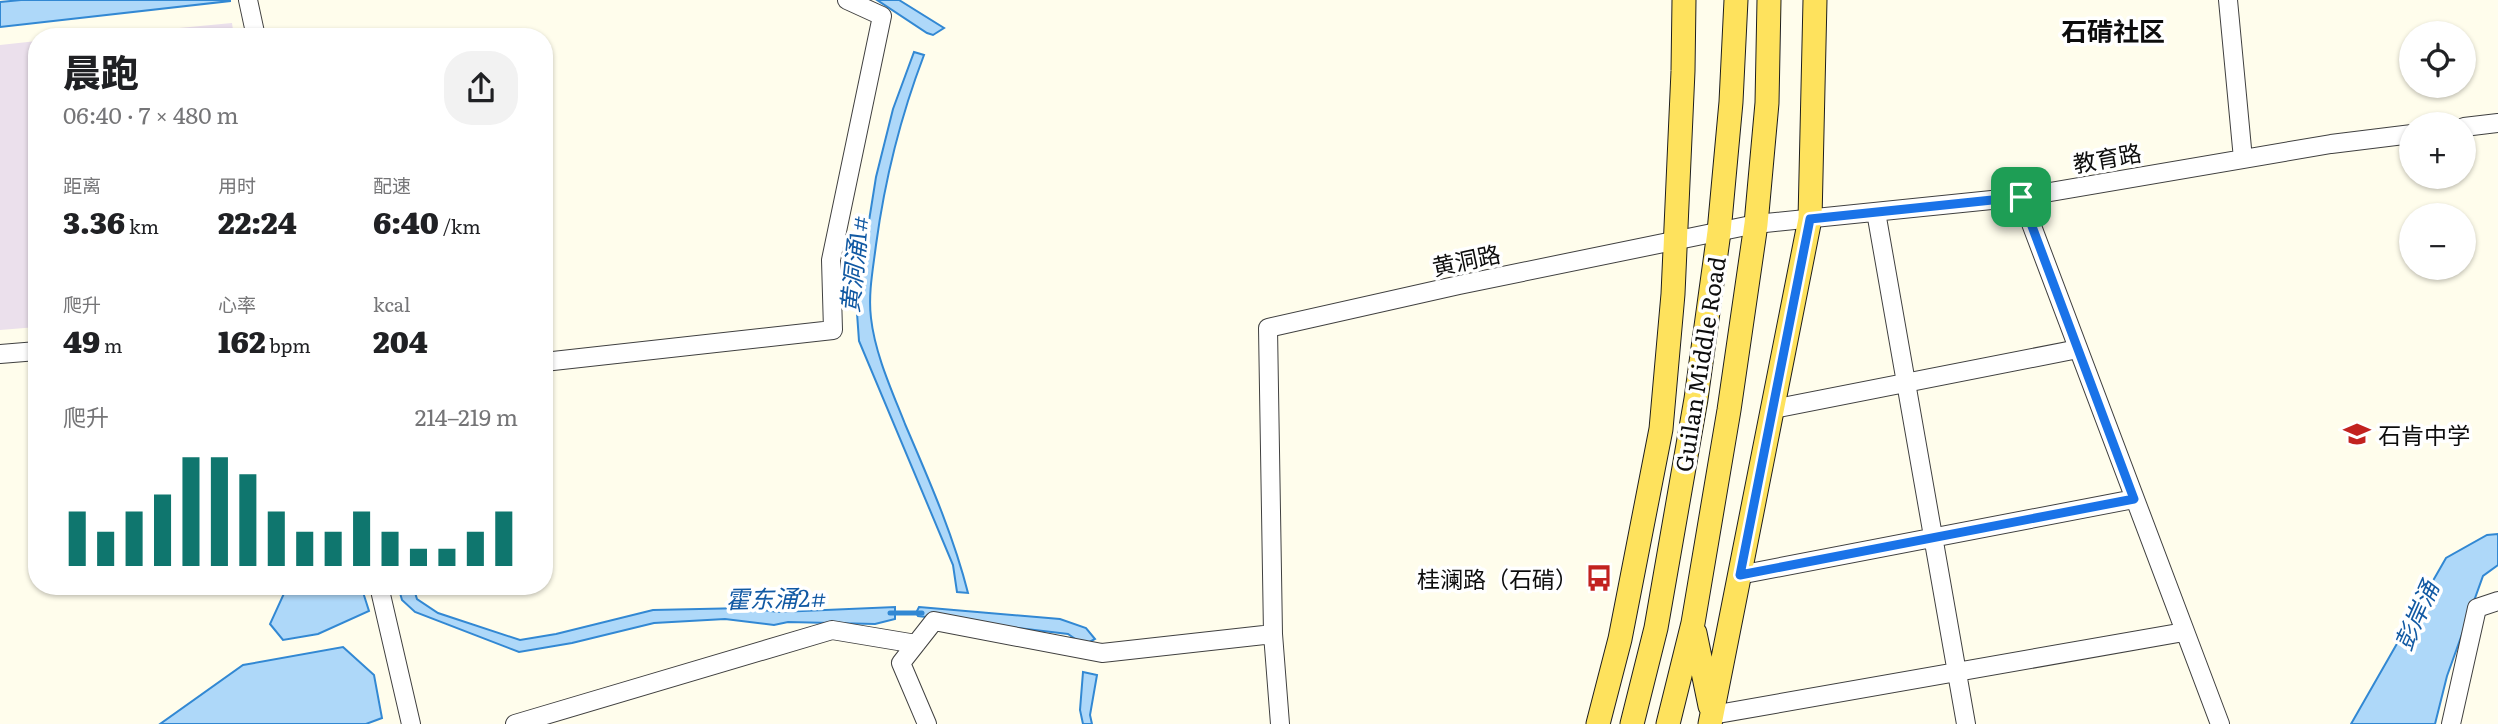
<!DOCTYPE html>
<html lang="zh">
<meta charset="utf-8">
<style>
body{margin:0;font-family:Literata,"Noto Sans SC",serif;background:#f2f2f2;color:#202124;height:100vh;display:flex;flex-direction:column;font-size:26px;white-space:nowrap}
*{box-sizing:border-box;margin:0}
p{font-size:23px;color:#757577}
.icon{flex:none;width:38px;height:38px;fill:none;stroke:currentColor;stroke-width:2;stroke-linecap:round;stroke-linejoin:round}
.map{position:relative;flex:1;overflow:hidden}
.side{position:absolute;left:28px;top:28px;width:525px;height:567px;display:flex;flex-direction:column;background:#fff;border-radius:28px;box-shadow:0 2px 5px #0004}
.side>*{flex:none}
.buttons{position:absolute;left:2399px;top:21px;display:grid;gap:14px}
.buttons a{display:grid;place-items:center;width:77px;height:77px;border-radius:50%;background:#fff;box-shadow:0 2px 5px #0004;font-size:35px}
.pin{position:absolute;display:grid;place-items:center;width:60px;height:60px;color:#fff;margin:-30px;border-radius:14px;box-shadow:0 4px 10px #0006}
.round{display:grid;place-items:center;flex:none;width:74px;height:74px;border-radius:28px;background:#f2f2f2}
.summary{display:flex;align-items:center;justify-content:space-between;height:119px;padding:0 35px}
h1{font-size:38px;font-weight:800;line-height:52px}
.metrics{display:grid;grid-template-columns:repeat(3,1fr);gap:10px;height:119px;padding:7px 35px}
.metrics div{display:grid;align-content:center}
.metrics b{font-size:30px;font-weight:800}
.metrics small{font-size:19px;font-weight:400}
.metrics p{font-size:19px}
.chart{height:196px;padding:14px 35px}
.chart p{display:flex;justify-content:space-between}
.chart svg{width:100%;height:126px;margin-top:7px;stroke:#0f766e;stroke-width:6}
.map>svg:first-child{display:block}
.industrial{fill:#ebe0ec}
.water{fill:#aed8f9;stroke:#3288d3;stroke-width:2}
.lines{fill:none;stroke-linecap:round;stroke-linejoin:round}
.stream{stroke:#3288d3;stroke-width:5}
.minor-casing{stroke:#404040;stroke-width:20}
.major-casing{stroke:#1e1e1e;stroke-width:25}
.minor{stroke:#fff;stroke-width:18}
.major{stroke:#fee25d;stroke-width:23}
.route-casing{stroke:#fff;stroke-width:14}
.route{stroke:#1a73e8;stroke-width:9}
.labels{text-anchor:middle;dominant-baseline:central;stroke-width:7;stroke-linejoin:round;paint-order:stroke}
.street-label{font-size:23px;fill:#0d0d0d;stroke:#fff}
.poi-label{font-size:23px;fill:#0d0d0d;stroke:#fff;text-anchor:start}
.water-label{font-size:24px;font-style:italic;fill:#1159a3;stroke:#fff}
.quarter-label{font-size:26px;font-weight:bold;fill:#0d0d0d;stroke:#fff}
</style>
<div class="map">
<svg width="2498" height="724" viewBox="0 0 2498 724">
<rect width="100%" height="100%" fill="#fffdec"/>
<path class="industrial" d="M232,23L234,37H84Z
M37,41V327L0,330V45Z"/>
<path class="water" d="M21,0H230V1L0,27V2Z
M877,0H899L944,28L933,35L927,33Z
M914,52L924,55C900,118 885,178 876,245C873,269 868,294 871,318C875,354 892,391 905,424C929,480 953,534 968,593L957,592L953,565L859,341L857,313L861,271L876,177L893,109Z
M2498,534V565L2483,576L2447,676L2435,724H2351L2446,558L2487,535Z
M295,586H361L369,611L318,634L283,640L270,624L286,589Z
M398,586H413L417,599L438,613L520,640L556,634L653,610L746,608L779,612L895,607V619L875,624L788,622L774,625L725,619L654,623L572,643L519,652L415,612L402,600Z
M919,607L1060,619L1086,628L1095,639L1084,645L1068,634L918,616L916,613Z
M343,647L374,675L382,718L366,724H160L243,665Z
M1083,672L1097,675L1090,715L1092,724H1083L1080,710Z"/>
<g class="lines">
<path class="stream" d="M890,613H922"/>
<defs>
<path id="minor" d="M248,0L256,37
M2228,0L2243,159
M2464,127L2498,123
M2021,197L2220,724
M1876,212L1966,724
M0,354L37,351
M544,362L833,330L831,260L882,16L847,0
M1773,409L2078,349
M1739,575L2134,499
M379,586L411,724
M1712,715L2184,632
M515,724L832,630L916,644
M927,724L901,663L934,621L1102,653L1273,634
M1280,724L1273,634L1268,328L1459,285L1756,224L2021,197L2331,144L2412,134
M2451,724L2477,608L2498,601"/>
<path id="major" d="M1695,633L1710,706
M1598,724L1620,639L1661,429L1673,294L1683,71L1684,0
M1632,724L1656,628L1696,399L1719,232L1731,102L1736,0
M1668,724L1693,623L1729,410L1756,224L1767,103L1769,0
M1710,724L1810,219L1815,0"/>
</defs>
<use href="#minor" class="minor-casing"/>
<use href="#major" class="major-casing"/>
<use href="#minor" class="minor"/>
<use href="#major" class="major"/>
</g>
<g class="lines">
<defs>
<path id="route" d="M2021,197L2134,499L1740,575L1810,219Z"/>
</defs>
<use href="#route" class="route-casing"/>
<use href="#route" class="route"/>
</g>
<defs>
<symbol id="school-bare" viewBox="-9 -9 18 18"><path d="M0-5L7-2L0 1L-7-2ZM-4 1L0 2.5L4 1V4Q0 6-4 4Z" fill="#c2221f" stroke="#fff" stroke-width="2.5" paint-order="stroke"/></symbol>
<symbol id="bus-bare" viewBox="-9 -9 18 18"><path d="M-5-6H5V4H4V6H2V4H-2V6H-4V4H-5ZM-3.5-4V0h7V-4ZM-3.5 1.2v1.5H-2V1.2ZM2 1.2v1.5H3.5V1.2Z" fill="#c2221f" stroke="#fff" stroke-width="2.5" paint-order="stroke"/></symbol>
</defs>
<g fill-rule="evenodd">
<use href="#school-bare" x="2338" y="415" width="38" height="38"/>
<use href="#bus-bare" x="1580" y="559" width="38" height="38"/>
</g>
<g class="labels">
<g class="street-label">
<text transform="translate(2107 157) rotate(-10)">教育路</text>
<text transform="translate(1466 259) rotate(-12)">黄洞路</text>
<text transform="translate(1699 364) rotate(-81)">Guilan Middle Road</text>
</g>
<g class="poi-label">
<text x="2378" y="434">石肯中学</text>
<text x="1578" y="578" text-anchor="end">桂澜路（石𬒔）</text>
</g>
<g class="water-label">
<text transform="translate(853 264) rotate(-84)">黄洞涌1#</text>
<text transform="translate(776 597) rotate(-1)">霍东涌2#</text>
<text transform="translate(2415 615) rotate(-66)">彭岸涌</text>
</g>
<g class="quarter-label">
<text x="2113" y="29">石𬒔社区</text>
</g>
</g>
</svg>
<div class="buttons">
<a><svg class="icon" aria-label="locate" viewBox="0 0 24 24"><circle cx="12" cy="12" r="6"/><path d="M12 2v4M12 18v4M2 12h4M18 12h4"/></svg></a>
<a>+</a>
<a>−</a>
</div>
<div class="pin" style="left:2021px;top:197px;background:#1e9e55"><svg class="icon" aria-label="arrive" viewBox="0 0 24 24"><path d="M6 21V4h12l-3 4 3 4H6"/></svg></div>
<section class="side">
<div class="summary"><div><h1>晨跑</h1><p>06:40 · 7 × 480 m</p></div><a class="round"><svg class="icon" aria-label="share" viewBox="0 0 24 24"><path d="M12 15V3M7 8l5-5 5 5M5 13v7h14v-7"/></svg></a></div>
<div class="metrics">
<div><p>距离</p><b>3.36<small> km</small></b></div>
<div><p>用时</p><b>22:24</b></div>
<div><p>配速</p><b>6:40<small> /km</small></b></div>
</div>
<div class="metrics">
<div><p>爬升</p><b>49<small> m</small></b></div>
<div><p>心率</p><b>162<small> bpm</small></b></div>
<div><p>kcal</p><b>204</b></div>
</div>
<div class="chart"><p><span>爬升</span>214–219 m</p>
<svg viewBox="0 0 160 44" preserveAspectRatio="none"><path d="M5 44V25M15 44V32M25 44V25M35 44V19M45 44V6M55 44V6M65 44V12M75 44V25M85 44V32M95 44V32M105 44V25M115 44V32M125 44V38M135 44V38M145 44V32M155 44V25"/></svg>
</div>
</section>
</div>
